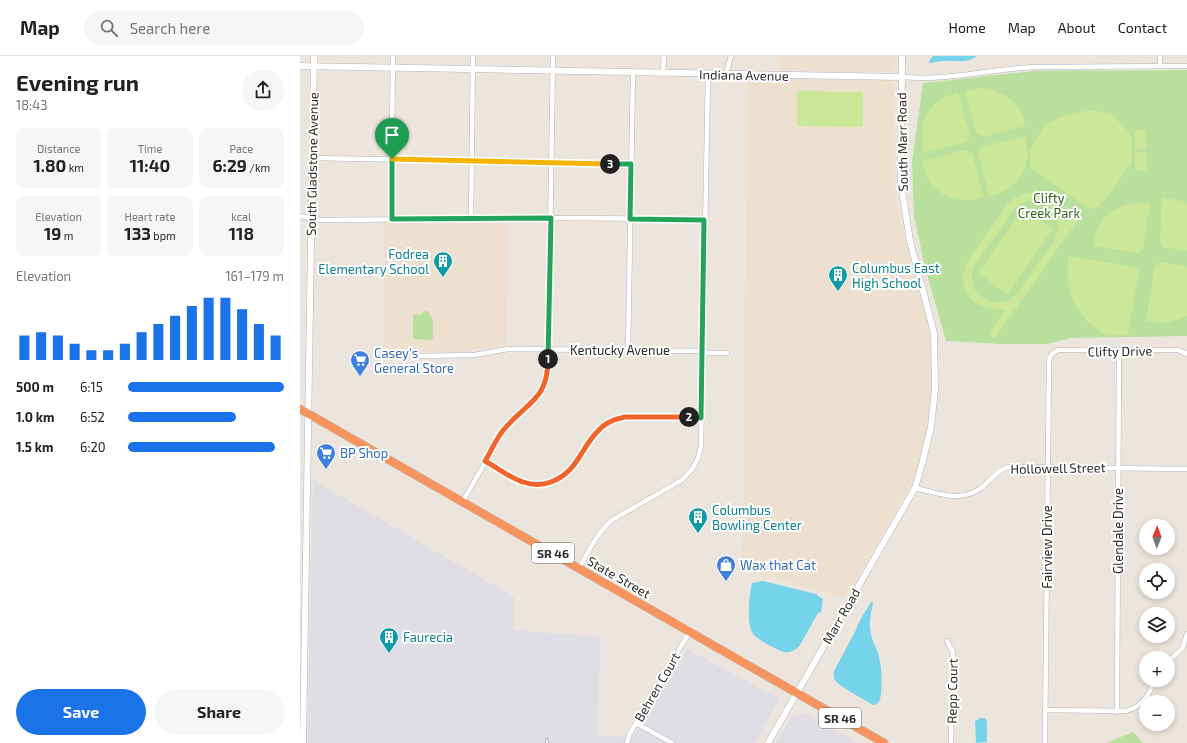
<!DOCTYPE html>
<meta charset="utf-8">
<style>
body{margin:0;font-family:"Exo 2",sans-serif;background:#f6f6f6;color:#222;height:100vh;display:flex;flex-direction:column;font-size:15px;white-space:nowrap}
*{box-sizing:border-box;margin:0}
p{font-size:13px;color:#767676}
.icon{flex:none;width:22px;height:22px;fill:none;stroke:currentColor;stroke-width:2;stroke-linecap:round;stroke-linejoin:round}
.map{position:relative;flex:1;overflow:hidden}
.drawer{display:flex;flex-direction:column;background:#fff;width:300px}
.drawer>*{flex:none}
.needle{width:26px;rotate:1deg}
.tools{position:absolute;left:839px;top:463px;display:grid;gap:8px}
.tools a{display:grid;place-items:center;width:36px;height:36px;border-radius:50%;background:#fff;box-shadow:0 2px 6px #0003;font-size:20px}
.pin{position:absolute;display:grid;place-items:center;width:34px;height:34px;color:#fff;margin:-41px -17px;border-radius:50% 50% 50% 0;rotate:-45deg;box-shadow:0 0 4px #0007}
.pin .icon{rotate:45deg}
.km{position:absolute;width:20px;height:20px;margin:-10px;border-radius:50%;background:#222;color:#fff;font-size:11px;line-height:20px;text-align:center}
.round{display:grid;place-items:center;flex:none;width:42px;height:42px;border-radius:21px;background:#f6f6f6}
.headline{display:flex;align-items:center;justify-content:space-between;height:68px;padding:0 16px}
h1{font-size:22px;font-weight:700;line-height:30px}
.stats{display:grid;grid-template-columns:repeat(3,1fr);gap:6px;height:68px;padding:4px 16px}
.stats div{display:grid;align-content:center;border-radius:8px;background:#f6f6f6;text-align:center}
.stats b{font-size:17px;font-weight:700}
.stats small{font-size:11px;font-weight:400}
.stats p{font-size:11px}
.chart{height:112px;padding:8px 16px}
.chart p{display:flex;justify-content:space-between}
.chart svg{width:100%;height:72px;margin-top:4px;stroke:#1a73e8;stroke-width:6}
.primary-button{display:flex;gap:8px;margin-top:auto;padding:8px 16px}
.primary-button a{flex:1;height:46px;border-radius:24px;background:#1a73e8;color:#fff;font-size:16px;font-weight:700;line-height:46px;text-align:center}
.primary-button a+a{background:#f6f6f6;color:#222}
ul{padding:0 16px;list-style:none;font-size:13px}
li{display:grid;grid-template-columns:64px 48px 1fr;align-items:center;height:30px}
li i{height:10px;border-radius:5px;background:#1a73e8}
header{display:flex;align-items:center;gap:24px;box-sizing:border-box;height:56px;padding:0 20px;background:#fff;border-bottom:1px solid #e0e0e0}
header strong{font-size:19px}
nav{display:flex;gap:22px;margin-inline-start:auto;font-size:14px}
.search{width:280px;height:36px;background:#f6f6f6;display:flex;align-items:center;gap:10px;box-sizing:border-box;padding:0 14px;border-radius:22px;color:#767676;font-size:15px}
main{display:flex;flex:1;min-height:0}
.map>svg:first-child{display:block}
.industrial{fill:#dfdee5}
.education{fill:#ede0ce}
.green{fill:#b8e09c}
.pitch{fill:#cbe798;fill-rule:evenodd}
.water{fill:#75d3ea}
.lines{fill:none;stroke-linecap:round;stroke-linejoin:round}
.street-casing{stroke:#b1b5be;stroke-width:5.5}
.secondary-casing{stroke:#b1b5be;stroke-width:7}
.highway-casing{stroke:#c4c4c4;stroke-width:9}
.street{stroke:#fff;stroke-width:4.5}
.secondary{stroke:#fff;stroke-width:6}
.highway{stroke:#f7945d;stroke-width:8}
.rail-casing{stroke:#a0a5b4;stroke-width:3}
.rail{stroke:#fff;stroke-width:1.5;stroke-dasharray:4.5;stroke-linecap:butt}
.split-1-casing{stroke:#fff;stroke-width:8}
.split-2-casing{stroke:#fff;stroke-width:8}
.split-3-casing{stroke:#fff;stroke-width:8}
.split-4-casing{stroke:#fff;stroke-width:8}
.split-1{stroke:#22a559;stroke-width:5}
.split-2{stroke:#f0652b;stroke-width:5}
.split-3{stroke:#22a559;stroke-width:5}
.split-4{stroke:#f5b400;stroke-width:5}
.labels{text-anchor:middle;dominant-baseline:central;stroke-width:4;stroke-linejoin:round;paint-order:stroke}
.shield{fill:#fff;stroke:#6b6b6b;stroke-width:1}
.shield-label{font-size:12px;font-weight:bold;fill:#2b2b2b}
.street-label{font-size:13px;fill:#2b2b2b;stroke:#fff}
.park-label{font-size:13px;fill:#31651d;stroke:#fff}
.culture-label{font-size:13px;fill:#0d838f;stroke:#fff;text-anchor:start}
.shop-label{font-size:13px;fill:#366cbe;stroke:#fff;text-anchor:start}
</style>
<header>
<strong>Map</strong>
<div class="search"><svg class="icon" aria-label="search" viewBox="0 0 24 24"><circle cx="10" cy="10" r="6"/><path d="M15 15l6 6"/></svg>Search here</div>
<nav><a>Home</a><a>Map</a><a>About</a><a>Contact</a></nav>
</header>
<main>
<section class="drawer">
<div class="headline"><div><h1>Evening run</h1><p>18:43</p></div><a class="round"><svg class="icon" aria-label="share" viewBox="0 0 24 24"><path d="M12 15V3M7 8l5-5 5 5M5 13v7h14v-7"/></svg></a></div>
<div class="stats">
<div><p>Distance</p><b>1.80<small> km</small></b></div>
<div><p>Time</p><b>11:40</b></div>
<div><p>Pace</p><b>6:29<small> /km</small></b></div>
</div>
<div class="stats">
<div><p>Elevation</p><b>19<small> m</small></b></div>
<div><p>Heart rate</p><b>133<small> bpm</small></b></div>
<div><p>kcal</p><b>118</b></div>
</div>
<div class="chart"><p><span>Elevation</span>161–179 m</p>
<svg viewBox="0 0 160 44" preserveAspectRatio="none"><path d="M5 44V29M15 44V27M25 44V29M35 44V34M45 44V38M55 44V38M65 44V34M75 44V27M85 44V22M95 44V17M105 44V11M115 44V6M125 44V6M135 44V13M145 44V22M155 44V29"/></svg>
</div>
<ul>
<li><b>500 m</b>6:15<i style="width:100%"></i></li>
<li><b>1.0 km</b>6:52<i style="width:69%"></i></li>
<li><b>1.5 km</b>6:20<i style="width:94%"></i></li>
</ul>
<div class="primary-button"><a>Save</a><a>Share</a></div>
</section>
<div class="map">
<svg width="887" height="687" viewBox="0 0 887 687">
<rect width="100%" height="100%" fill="#ece5dd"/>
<path class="industrial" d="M13,424L214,541V574L300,581L298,679L332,682L387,593L479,643L455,687H7Z
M505,657L557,687H475L491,661Z"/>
<path class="education" d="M479,0H597V9L591,16L478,14Z
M448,22L590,24L594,28L593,43V130L613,219L627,264L631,290L632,326L627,372L616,416L592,462L545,542L442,513Z
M84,166L207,167L206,287L186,292L160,296L83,295Z"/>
<path class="green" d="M887,14V280L770,282L748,288H702L646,285L625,211L614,160L612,106L623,27L734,15Z
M127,254L133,264V282L131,284L113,283V258L119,259Z
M833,676L843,687H806Z"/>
<path class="pitch" d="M683,32C705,35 722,48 725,70L684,81L676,77L665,35Z
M497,35L563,36V71L497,70Z
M658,37L670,79L666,86L624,97C617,68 627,43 658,37Z
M791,54L810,58L825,71L832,83V106L799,151L789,153L730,112V95L735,84L748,68L765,59Z
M835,74H846V93H835Z
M725,80C733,110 720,134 689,140L678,98L681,91Z
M665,94L672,97L684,141C654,151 627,136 622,105Z
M835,96H846L847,115H835Z
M730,137C749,136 763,148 766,167L774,157L780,161L695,282L689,278L705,254C675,257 653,233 668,204L709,146L718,140ZM735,144C743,146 751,149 755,157C767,177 745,197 734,213C727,223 720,238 709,244C699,249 686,246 678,238C671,230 670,220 674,210L715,152L726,145Z
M862,141L882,145L887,148V195L863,191L860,186Z
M836,147L850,148L843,193L838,197L793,190C796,164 811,151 836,147Z
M724,152L753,173L707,238L678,217Z
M769,200L835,211L839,216L828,278C822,278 815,280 809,279C803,278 797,273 793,270C771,252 764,227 769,200Z
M861,206L887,211V260L867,267L846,265L855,210Z"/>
<path class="water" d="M633,0H677C667,8 655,4 643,5C638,5 633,7 628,7Z
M463,525L516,538L523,543L521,556L518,557L500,589C496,594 490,597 484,596C477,594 454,582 452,576C447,567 449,543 451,532L452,527Z
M571,546H573C572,554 569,563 570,571C570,580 575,589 578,597C582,610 582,624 581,638C580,643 580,648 573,649C564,643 541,632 535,624C533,621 534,618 534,615L556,574C559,563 566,556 571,546Z
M681,662H685L687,666V686L676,687L675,665Z"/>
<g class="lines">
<defs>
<path id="street" d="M860,10V0
M363,17L364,0
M426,18L431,0
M602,21C647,25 691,13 736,11L887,10
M13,102L331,108
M0,160L18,164L255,162L404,163
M91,163L93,0
M171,163L173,0
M328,294L333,17
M117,300L174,299L208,293L403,295L408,297H427
M185,405C196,411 212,423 223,426C232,429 243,429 251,426C277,416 279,396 296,377C303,368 314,363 325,361L401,362
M615,432C637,437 661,447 681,432C691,424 696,415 708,411L887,413
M163,445L205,372L236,342L245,328L248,315L253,0
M279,512C289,495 297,477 312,464L382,424L393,412L398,402L401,391L408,18
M647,585L653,596L651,687
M868,605L882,593L887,578
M745,654L826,655C842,651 849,639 855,624
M817,656L819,295
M336,667L372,687
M327,687L329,679L390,575
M745,687L749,306C750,299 752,297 758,294H878L887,298"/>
<path id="secondary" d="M0,10C201,13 401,18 602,21
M3,687L14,0
M468,687L615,432L622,408L631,371L635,333L634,277L610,185L601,128L602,0"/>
<path id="highway" d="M0,353L584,687"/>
</defs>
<use href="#street" class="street-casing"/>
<use href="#secondary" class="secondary-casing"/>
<use href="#highway" class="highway-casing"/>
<use href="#street" class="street"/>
<use href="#secondary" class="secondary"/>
<use href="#highway" class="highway"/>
<defs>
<path id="rail" d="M247,687V683"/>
</defs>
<use href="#rail" class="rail-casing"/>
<use href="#rail" class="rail"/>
</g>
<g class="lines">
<defs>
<path id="split-1" d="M92,103V163L251,162L248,303"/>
<path id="split-2" d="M248,303C248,343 229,345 206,371C197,380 192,394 185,405C196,411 212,423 223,426C232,429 243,429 251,426C277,416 279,396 296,377C303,368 314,363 325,361H389"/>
<path id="split-3" d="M310,108H331L330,163L404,164L401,362L389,361"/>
<path id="split-4" d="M92,103L310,108"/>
</defs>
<use href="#split-1" class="split-1-casing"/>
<use href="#split-2" class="split-2-casing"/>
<use href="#split-3" class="split-3-casing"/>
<use href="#split-4" class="split-4-casing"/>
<use href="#split-1" class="split-1"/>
<use href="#split-2" class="split-2"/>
<use href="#split-3" class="split-3"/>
<use href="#split-4" class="split-4"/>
</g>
<defs>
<symbol id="building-pin" viewBox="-11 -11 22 30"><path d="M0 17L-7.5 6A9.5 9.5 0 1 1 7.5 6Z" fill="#0f9aa8" stroke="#fff"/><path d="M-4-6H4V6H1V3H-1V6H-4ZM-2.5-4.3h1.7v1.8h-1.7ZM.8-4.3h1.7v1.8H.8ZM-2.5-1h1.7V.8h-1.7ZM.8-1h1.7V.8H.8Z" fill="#fff"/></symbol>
<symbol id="supermarket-pin" viewBox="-11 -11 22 30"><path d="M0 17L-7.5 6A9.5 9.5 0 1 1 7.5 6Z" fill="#3f7fe0" stroke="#fff"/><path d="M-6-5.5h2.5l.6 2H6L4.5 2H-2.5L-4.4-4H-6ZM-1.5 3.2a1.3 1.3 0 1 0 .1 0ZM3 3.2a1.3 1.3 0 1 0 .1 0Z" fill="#fff"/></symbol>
<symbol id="shop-pin" viewBox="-11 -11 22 30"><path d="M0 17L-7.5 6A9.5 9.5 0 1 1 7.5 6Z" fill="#3f7fe0" stroke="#fff"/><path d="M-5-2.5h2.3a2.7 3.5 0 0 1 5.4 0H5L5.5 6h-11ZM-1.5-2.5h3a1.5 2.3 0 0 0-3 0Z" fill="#fff"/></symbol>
</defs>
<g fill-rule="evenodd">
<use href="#building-pin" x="132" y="194" width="22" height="30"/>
<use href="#building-pin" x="527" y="208" width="22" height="30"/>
<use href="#supermarket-pin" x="49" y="293" width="22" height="30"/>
<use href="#supermarket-pin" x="15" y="386" width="22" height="30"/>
<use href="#building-pin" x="387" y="450" width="22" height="30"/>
<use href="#shop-pin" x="415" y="498" width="22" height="30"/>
<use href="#building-pin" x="78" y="570" width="22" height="30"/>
</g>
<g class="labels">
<g class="shield">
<rect x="232" y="487" width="42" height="20" rx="3"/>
<rect x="519" y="652" width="42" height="20" rx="3"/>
</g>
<g class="shield-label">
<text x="253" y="497">SR 46</text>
<text x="540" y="662">SR 46</text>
</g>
<g class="street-label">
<text transform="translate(444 19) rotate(1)">Indiana Avenue</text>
<text transform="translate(602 86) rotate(-91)">South Marr Road</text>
<text transform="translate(12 108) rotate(-89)">South Gladstone Avenue</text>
<text x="320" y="294">Kentucky Avenue</text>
<text transform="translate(820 295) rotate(-1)">Clifty Drive</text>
<text transform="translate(758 412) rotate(-1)">Hollowell Street</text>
<text transform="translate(818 475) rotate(-90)">Glendale Drive</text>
<text transform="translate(747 491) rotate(-90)">Fairview Drive</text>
<text transform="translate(319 521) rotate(30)">State Street</text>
<text transform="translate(541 560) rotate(-60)">Marr Road</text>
<text transform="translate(357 631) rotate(-60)">Behren Court</text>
<text transform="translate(652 635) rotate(-89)">Repp Court</text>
</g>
<g class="park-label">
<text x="749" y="142">Clifty<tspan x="749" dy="15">Creek Park</tspan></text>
</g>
<g class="culture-label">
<text x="129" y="198" text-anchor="end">Fodrea<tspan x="129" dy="15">Elementary School</tspan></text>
<text x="552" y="212">Columbus East<tspan x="552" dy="15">High School</tspan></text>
<text x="412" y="454">Columbus<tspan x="412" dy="15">Bowling Center</tspan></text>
<text x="103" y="581">Faurecia</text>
</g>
<g class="shop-label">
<text x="74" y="297">Casey's<tspan x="74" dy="15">General Store</tspan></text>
<text x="40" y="397">BP Shop</text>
<text x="440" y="509">Wax that Cat</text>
</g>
</g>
</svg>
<div class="tools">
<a><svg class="needle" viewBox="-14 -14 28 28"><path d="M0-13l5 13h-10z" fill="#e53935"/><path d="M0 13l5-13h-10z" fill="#767676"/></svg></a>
<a><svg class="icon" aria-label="locate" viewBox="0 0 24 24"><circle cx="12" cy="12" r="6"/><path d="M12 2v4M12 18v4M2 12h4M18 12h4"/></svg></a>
<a><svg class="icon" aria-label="layers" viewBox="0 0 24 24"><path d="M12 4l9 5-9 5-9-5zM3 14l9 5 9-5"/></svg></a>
<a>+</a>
<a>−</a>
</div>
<div class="pin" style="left:92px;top:103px;background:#1e9e55"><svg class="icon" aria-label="arrive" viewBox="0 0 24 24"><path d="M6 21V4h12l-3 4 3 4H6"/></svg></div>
<b class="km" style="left:248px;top:303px">1</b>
<b class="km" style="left:389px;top:361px">2</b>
<b class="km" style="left:310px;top:108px">3</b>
</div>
</main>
